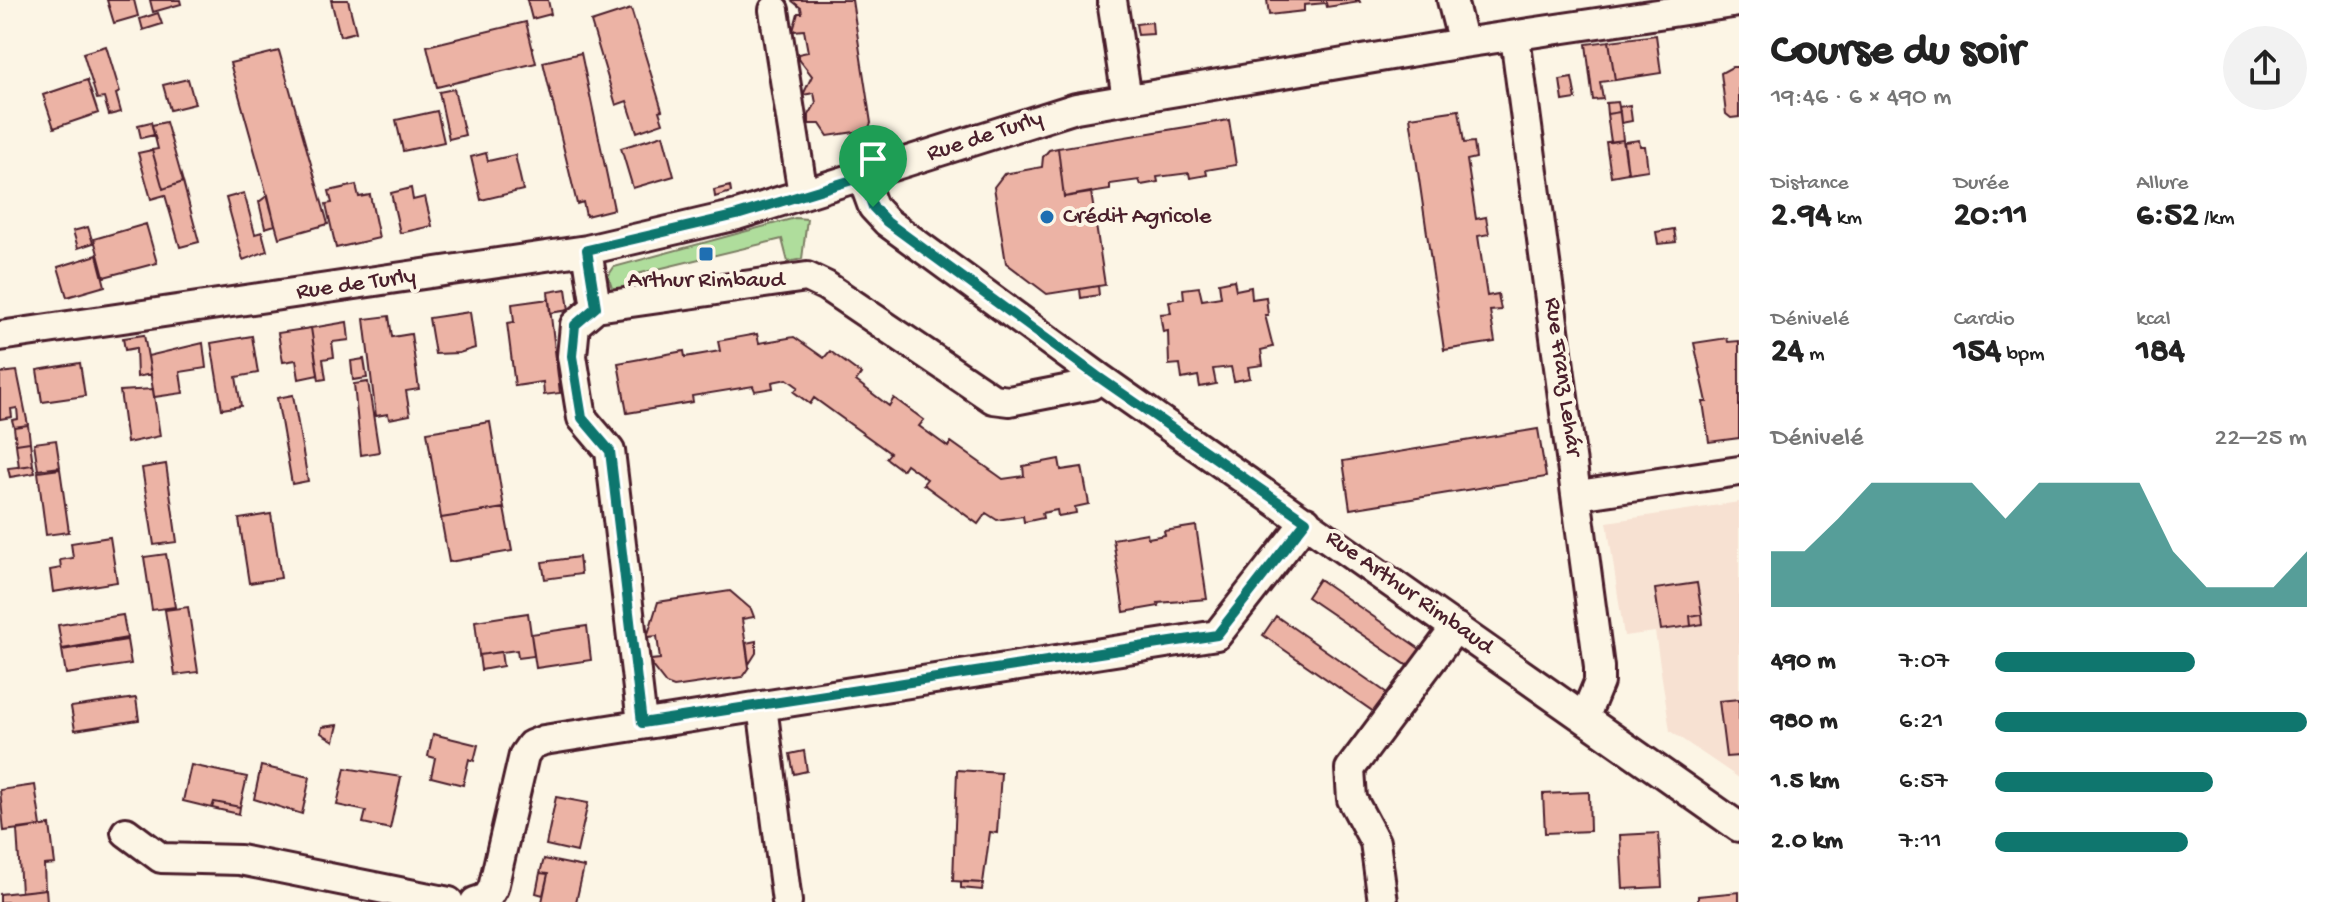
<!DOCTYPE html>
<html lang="fr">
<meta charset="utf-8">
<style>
body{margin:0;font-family:"Gochi Hand",sans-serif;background:#f2f2f2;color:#222;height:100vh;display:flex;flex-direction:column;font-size:30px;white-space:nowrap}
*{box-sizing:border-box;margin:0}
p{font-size:26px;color:#767676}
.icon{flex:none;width:44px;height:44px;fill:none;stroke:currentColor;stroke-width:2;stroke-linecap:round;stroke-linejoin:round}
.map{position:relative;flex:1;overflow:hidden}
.panel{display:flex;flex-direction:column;background:#fff;width:600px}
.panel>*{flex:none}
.pin{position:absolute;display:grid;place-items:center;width:68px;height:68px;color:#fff;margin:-82px -34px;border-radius:50% 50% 50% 0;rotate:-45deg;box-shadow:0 0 8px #0007}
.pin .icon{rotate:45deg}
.round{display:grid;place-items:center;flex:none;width:84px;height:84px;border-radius:42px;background:#f2f2f2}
.overview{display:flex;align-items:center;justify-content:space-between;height:136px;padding:0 32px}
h1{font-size:44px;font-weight:800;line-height:60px}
.metrics{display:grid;grid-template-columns:repeat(3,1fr);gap:12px;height:136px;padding:8px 32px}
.metrics div{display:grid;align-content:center}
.metrics b{font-size:34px;font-weight:800}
.metrics small{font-size:22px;font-weight:400}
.metrics p{font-size:22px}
.chart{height:224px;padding:16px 32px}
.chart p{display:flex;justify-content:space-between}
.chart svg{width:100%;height:144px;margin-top:8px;fill:#0f766e;opacity:.7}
ul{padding:0 32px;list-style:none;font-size:26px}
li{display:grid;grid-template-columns:128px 96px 1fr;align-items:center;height:60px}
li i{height:20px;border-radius:10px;background:#0f766e}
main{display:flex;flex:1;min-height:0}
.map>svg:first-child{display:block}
.built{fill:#f7e1d2}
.green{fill:#afdd9c;stroke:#7c7e64;stroke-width:2}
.building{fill:#ecb3a5;stroke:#4a1f2b;stroke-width:2}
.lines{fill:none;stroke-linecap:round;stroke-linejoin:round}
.minor-casing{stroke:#4a1f2b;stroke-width:34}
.minor{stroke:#fcf5e5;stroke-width:28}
.route-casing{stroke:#fff;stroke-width:16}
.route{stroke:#0f766e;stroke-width:10}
.poi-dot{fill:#1f6fb2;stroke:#fcf5e5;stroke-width:3}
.labels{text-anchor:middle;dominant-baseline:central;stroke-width:8;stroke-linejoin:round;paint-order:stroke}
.street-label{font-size:24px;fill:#4a1f2b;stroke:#fcf5e5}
.poi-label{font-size:24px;fill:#4a1f2b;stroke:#fcf5e5;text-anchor:start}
</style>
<main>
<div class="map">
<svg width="1739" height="902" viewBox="0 0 1739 902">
<rect width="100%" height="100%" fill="#fcf5e5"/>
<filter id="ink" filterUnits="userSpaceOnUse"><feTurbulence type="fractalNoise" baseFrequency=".0125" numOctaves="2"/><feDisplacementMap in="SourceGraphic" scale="16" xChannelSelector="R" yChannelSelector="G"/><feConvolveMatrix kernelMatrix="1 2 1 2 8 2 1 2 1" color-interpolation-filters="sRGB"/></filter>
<g filter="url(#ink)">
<path class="built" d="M1739,502V778L1670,731L1655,632L1624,636L1607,522Z"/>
<path class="green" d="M795,218L807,219L802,259L788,262L782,239L637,274L638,292L613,291L608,276L614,267Z"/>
<path class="building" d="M107,0H134L138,16L114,23Z
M150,0H180L181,4L153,12Z
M331,0H348L356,32L340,36Z
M527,0H548L551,14L532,19Z
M791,0H852L871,123L868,130L828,136L820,124H809V115L816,103L814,93L803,95L812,76L798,58V54L808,52L804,30L793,31L798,13H802L801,8Z
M1267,0H1359L1360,2L1327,7L1326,3L1304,5V11L1269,15Z
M631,9L662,110L659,111L663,123L637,132L627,101L616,105L591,22Z
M158,13L162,24L143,30L140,19Z
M526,22L536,63L437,87L427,46Z
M1152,22L1153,34L1138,35L1136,24Z
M1656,35L1661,73L1615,80L1609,41Z
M1609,41L1615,80L1600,82L1603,99L1593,100L1586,44Z
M106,46L120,92L116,94L121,112L109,115L104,98L97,99L83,53Z
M279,51L328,224L279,238L230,63Z
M581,53L614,209L586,216L583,202L577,204L543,62Z
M1732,67H1739V117L1731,118L1726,114L1721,73Z
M1572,78L1576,99L1563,101L1560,80Z
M188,79L195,104L170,110L163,85Z
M87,80L98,113L54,128L43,95Z
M454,89L465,135L449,139L439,92Z
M1618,102L1620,112L1607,114L1606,103Z
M1630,105L1632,121L1621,123L1619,107Z
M1459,110L1464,143L1474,142L1476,158L1467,160L1476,219L1486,217L1489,234L1478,236L1487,296L1498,294L1501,310L1490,311L1495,342L1444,350L1410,117Z
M437,111L444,142L403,151L396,120Z
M1620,112L1623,140L1611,142L1607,114Z
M1229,120L1236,165L1206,170L1207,175L1190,178L1189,173L1157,177L1158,182L1141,185L1139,180L1110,184V190L1064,197L1058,148Z
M151,122L154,135L141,138L138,125Z
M166,122L183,182L163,189L152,150L158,149L152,125Z
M663,135L674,176L633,188L621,148Z
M1623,140L1628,173L1611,176L1606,142Z
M1639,140L1640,146H1645L1648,170L1628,173L1624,142Z
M1058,148L1064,197L1091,192L1105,285L1047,294L1006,263L994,187L1004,174L1042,167L1043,157L1049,150Z
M152,150L163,189L183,182L199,242L180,247L165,195L151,199L138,153Z
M486,153L488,161L515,155L523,190L481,200L471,157Z
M356,185L359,197L370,195L379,238L336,248L326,204L332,203L329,191Z
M730,186L731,192L715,197L714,190Z
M411,188L413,200L425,197L432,226L400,233L391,193Z
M244,193L255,234L262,232L267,251L243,260L226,198Z
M268,195L275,225L265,228L259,202Z
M146,224L157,263L104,277L94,239Z
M88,227L93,243L78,248L73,231Z
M1674,229L1676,242L1658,244L1656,232Z
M97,255L105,286L67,297L58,267Z
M1234,280L1236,290L1251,287L1252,299L1266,297L1268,315H1265L1273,347L1261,350L1263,365L1248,367L1250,378L1234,381L1231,367L1213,369L1216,384L1200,387L1198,376L1182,379L1180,364L1169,365L1168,331L1163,332L1160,314L1171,313L1169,301L1184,299L1183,289L1199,287L1202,300L1221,297L1219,283Z
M1098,286L1099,295L1081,298L1080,289Z
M566,289L569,310L550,313L548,292Z
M549,299L560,393L544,395L543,382L515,386L507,323L514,322L512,304Z
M470,312L475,348L459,353L435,354L429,318Z
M389,316L392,337L411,334L419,389L406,391L410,415L389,419L388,414L376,416L364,319Z
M347,322L349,340L332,342L334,357L323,359L326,379L319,380L311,328Z
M311,328L318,375L299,379L296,360L283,362L278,333Z
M757,334L759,343L794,337L824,358L830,351L861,374L856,381L889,406L894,398L924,420L919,426L948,447L951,442L1003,479L1024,476L1023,466L1059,459L1061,470L1082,467L1089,504L1075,507L1076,513L1058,516L1057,510L1042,513L1043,518L1024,522L1023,516L997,520L986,513L978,524L923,484L927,479L906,464L902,470L886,458L890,453L814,398L810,404L794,392L798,387L787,379L772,382L773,388L755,391L753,386L692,396L693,402L627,413L618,363L684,351L685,357L720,351L718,341Z
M144,335L151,374L137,377L136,348L125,350L123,338Z
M252,336L258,373L236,377L241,406L222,409L211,343Z
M1727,338L1728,342L1739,341V438L1709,442L1703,402H1707L1694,343Z
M203,343L206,368L180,372L183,393L154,397L148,356Z
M364,359L367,378L353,380L351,361Z
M80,363L85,396L42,402L37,370Z
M17,371L28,425L14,427L12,420L18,419L17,408L11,409L12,417L0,419V373Z
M368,382L379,452L361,455L354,384Z
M153,389L160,436L127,443L120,391Z
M293,395L308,481L292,484L277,398Z
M490,422L504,508L441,518L427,432Z
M28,425L30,442L16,444L14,427Z
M1538,429L1546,477L1350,509L1343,461Z
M56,440L60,467L38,470L34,443Z
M30,442L33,465L19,467L16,444Z
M166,464L177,542L154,545L142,468Z
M33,465L35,473L10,477L8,468Z
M60,469L69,532L46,535L38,472Z
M504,508L512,551L449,562L441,518Z
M271,514L281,578L249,583L239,519Z
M1196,526L1207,599L1158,603L1159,606L1124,612L1113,539L1147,533L1148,538L1165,535L1164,531Z
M110,537L117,582L53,592L50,570L61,568L60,560L73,558L71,543Z
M166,554L175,607L152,610L144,557Z
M579,557L581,574L545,579L542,562Z
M1319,579L1420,649L1408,666L1307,597Z
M1697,583L1702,614L1690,616L1691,626L1661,630L1655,589Z
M730,591L751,609L754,617L742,619L749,667L742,677L674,687L666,684L652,666L651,660L660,659L657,636L647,637L658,602Z
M188,607L198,672L175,675L165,610Z
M528,613L534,656L518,658L517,650L479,655L475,621Z
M1702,614L1703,624L1691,626L1690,616Z
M123,615L127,638L62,649L58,625Z
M1276,616L1387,693L1374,712L1263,635Z
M587,626L591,660L536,668L531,634Z
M127,640L131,664L66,674L62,650Z
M756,641V653L749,664L746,643Z
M501,652L503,666L481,670L479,655Z
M136,698L139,720L75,730L71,707Z
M1739,699V756L1726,757L1719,701Z
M338,725L334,741L321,733L322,727Z
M433,734L478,745L474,761L469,759L463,785L431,777L435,758L428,756Z
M804,751L807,771L794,774L790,754Z
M191,765L247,777L240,807L214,802L212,808L183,801Z
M261,766L310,777L302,814L254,799Z
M345,768L401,777L390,829L363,823L366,811L337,805Z
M957,770L1001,773L997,833L990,832L983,883L953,881Z
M35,785L41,826L4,831L0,790Z
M1589,792L1590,831L1545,833L1543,794Z
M556,797L588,803L577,852L546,845Z
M214,802L240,807L239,814L212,808Z
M50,825L55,864L44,865L45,889L21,892L17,830Z
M1659,833L1662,887L1623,889L1620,835Z
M544,859L584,867L576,902H542L548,874L540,873Z
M540,873L548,874L543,895L536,893Z
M961,882L983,883L982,890L961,888Z
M46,889L47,902H0V894Z
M1739,892V902H1698V896Z"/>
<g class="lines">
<defs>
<path id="minor" d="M1112,0L1127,99
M1452,0L1463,43
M774,10L803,194
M1515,37L1599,667V682L1585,716
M862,177L873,207L887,222L1097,376L1739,827
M587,250L596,307L575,325L572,356L582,418L610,451L642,723
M596,307L807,277L826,286L993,399L1009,401L1091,385L1097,376
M0,336L587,250L737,215L1076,108L1463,43L1739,2
M1578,495L1739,471
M762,706L787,902
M126,832L161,858L240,860L449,902
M475,902L487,898L493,888L524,755L531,745L544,740L1217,635L1306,521
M1383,902L1375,842L1352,799L1350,769L1456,627"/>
</defs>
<use href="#minor" class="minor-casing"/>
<use href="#minor" class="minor"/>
</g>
</g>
<g class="lines" filter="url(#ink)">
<defs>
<path id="route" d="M862,177L873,207L887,222L1097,376L1306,521L1217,635L642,723L610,451L582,418L572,356L575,325L596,307L587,250L737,215Z"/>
</defs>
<use href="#route" class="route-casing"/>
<use href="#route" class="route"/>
</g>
<g class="poi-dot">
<circle cx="1047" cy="217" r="8"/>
<rect x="698" y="246" width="16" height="16" rx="4"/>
</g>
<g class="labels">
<g class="street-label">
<text transform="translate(985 137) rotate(-18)">Rue de Turly</text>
<text transform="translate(356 285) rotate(-8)">Rue de Turly</text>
<text transform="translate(1562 377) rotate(82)">Rue Franz Lehár</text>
<text transform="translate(1409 593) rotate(35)">Rue Arthur Rimbaud</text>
</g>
<g class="poi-label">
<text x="1063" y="217">Crédit Agricole</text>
<text x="706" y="281" text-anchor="middle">Arthur Rimbaud</text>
</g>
</g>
</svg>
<div class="pin" style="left:873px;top:207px;background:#1e9e55"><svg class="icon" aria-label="arrive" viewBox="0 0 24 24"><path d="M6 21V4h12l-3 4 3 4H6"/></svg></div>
</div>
<section class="panel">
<div class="overview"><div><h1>Course du soir</h1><p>19:46 · 6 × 490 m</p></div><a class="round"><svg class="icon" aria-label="share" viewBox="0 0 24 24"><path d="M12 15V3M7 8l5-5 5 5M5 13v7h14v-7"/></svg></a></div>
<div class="metrics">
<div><p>Distance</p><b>2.94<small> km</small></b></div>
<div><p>Durée</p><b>20:11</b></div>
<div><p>Allure</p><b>6:52<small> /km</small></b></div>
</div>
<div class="metrics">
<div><p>Dénivelé</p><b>24<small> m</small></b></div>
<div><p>Cardio</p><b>154<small> bpm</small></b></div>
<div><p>kcal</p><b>184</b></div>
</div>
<div class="chart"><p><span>Dénivelé</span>22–25 m</p>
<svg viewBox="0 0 160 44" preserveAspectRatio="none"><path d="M0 44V27L10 27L20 17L30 6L40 6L50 6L60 6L70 17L80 6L90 6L100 6L110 6L120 27L130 38L140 38L150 38L160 27V44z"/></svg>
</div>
<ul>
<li><b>490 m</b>7:07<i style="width:64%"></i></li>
<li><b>980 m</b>6:21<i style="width:100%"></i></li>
<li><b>1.5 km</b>6:57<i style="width:70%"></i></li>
<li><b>2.0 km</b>7:11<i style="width:62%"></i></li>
</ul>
</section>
</main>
